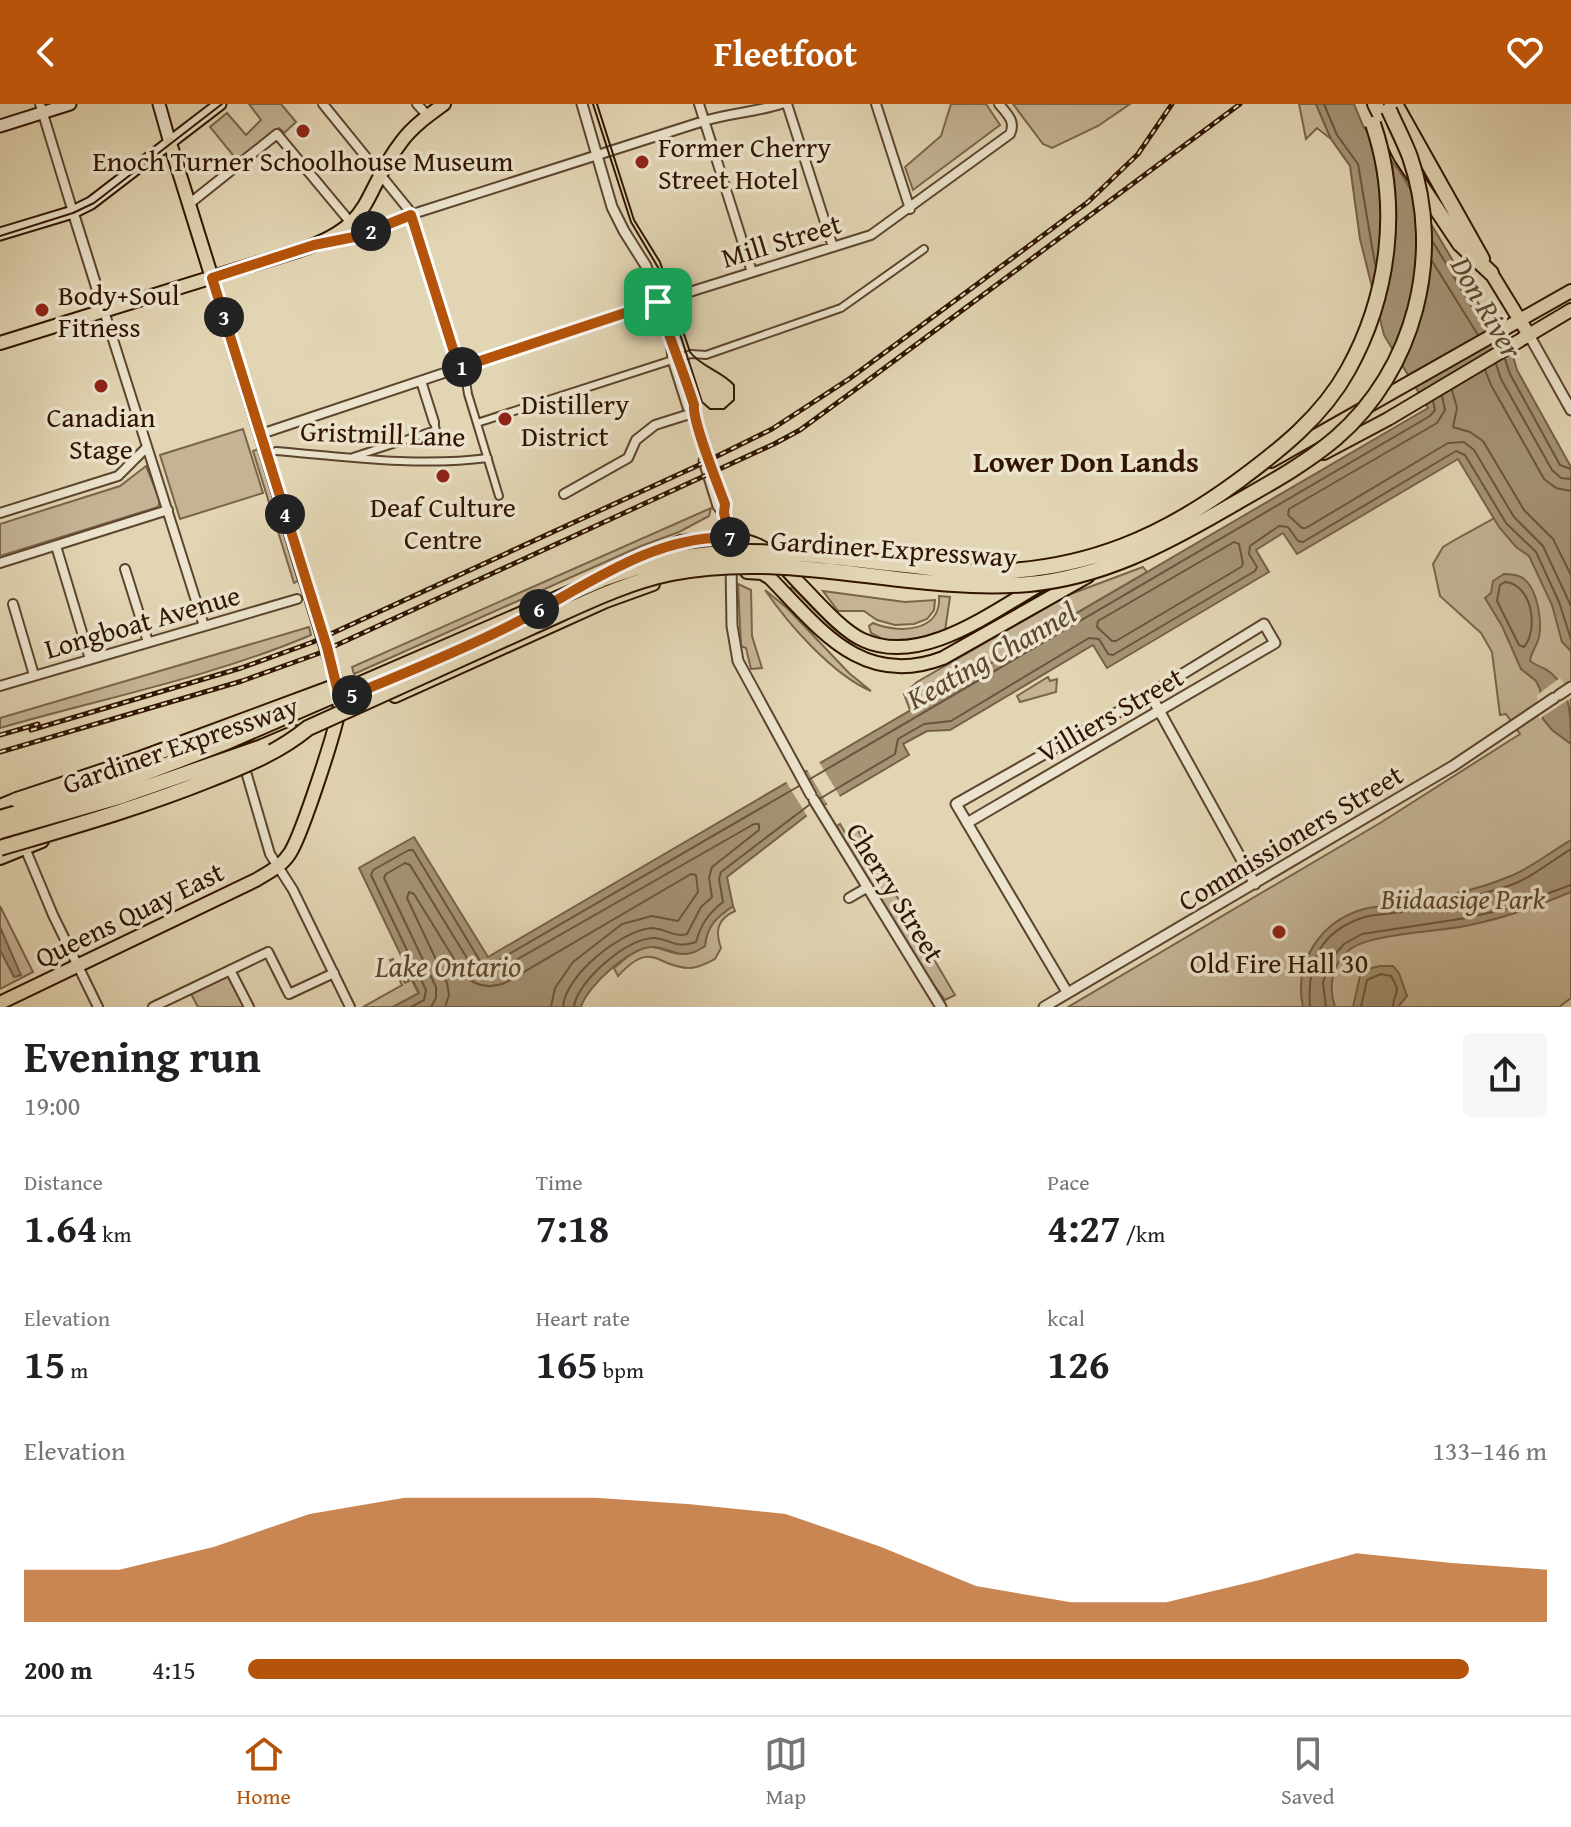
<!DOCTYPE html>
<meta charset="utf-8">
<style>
body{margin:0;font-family:"Gentium Book Plus",serif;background:#f6f6f6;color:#202124;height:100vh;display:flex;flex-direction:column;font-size:30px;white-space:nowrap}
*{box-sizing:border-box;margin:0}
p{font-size:26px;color:#757577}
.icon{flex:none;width:44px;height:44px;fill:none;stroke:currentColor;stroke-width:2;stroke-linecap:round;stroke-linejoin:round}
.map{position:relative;height:903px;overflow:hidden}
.details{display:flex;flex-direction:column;background:#fff;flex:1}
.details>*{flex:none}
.pin{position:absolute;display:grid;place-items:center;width:68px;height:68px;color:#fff;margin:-34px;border-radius:16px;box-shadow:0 4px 12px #0006}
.km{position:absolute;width:40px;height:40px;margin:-20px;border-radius:50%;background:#222;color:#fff;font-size:22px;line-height:40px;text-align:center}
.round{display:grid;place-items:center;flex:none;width:84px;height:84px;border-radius:8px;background:#f6f6f6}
.headline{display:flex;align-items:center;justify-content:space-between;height:136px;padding:0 24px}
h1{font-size:44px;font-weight:600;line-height:60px}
.figures{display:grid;grid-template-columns:repeat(3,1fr);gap:12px;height:136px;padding:8px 24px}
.figures div{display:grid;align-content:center}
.figures b{font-size:40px;font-weight:600}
.figures small{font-size:22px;font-weight:400}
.figures p{font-size:22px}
.chart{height:224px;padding:16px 24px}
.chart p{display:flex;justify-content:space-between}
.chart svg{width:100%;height:144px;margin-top:8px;fill:#b45309;opacity:.7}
ul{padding:0 24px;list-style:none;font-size:26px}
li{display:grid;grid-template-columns:128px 96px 1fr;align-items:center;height:60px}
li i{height:20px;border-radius:10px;background:#b45309}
header{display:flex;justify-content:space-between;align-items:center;height:104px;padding:0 24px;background:#b45309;color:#fff;font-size:36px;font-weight:600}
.menu{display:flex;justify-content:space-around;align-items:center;height:112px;border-top:2px solid #e0e0e0;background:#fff;font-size:22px;color:#757577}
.menu a{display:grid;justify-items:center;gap:4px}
.menu .on{color:#b45309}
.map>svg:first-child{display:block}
.green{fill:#c4b495;stroke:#7a644a;stroke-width:2}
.water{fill:#a59376;stroke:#766047;stroke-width:2}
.pier{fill:#e2d5b3}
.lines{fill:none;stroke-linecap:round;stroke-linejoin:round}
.shore{stroke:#6a543b;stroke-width:2}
.pedestrian-casing{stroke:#5c442d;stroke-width:10}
.minor-casing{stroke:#5c442d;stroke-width:12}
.tertiary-casing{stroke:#5c442d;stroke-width:13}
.secondary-casing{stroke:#301400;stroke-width:15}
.primary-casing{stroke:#301400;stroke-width:16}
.trunk-casing{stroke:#301400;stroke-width:16}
.motorway-casing{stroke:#301400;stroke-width:18}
.pedestrian{stroke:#ece4ce;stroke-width:6}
.minor{stroke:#ece4ce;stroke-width:8}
.tertiary{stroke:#ece4ce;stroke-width:9}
.secondary{stroke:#ece4ce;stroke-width:11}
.primary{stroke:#e2d5b3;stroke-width:12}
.trunk{stroke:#e2d5b3;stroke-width:12}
.motorway{stroke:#e2d5b3;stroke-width:14}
.tram{stroke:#301400;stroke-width:2}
.rail-casing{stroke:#301400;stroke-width:5}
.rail{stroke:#ece4ce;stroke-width:2;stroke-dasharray:6;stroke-linecap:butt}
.motorway-bridge-casing{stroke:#301400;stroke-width:18;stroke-linecap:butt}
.motorway-bridge{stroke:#e2d5b3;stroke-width:14}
.route-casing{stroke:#fff;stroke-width:16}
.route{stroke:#b45309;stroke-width:10}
.poi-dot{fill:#8f2418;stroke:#ece4ce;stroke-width:3}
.labels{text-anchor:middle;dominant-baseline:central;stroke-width:7;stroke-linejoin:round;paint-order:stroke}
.poi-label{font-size:28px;fill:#301400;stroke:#ece4ce}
.street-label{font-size:28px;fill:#301400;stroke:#ece4ce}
.park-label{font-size:28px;font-style:italic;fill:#5c442d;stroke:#ece4ce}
.water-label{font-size:30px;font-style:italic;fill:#5f472f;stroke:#ece4ce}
.neighbourhood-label{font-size:30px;font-weight:bold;fill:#301400;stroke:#ece4ce}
</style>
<header><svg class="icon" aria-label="back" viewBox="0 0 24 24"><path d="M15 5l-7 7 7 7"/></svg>Fleetfoot<svg class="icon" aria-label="heart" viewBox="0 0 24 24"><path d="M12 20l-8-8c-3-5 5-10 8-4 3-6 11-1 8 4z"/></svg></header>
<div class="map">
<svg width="1571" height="903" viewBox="0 0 1571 903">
<rect width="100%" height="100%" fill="#e2d5b3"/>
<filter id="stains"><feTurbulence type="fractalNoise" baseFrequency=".0025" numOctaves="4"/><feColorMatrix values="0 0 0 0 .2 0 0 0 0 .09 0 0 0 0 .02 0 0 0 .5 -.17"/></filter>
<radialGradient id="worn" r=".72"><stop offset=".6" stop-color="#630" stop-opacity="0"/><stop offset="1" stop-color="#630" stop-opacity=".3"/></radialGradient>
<path class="green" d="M249,0H281L296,18L284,29L279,24L237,56L210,23L227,9L246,31L261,16Z
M951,0H986L1000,21L913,86L905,63L941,32Z
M1013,0H1130L1098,22L1052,44L1043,40Z
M1299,0H1316L1331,35L1317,24L1306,35Z
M243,325L263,389L180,415L160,351Z
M258,345L298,477L294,479L253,347Z
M146,362L160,397L158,403L0,452V420L120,382Z
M1571,372V894L1559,903H1068L1380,719L1520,630L1506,610L1500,611L1492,548L1481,529L1440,492L1433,460L1443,443L1458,434Z
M711,404L709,412L679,428L641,442L354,570L352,563Z
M1143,463L1147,468L910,606L904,590L917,578L1068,491Z
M738,480L751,486L752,532L762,564L751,565L746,544L741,542Z
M787,484H793L834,525L850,536L848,541L837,534Z
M765,486L787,504L849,569L871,587C833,571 788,520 765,486Z
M823,487L905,498L935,496L934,506L927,515L914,520L895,521L877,516L864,507H838Z
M939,492L950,493L945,527L912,538L886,537L871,529L869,522L873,519C899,530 942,528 939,492Z
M309,523L311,531C212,573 104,594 0,624V614Z
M1048,573L1050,577L1057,575L1056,588L1020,598L1017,592Z
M840,720L847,732L856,723L955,891L945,896L931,877L840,729L837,722Z
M0,802L33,868L0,885Z
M733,802L735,807C717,815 715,827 721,844L715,855C707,859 699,864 690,864C656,864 653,834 618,872L614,864C621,859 630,849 639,845C661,835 676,863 705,842C707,821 717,813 733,802Z
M393,855L405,879L409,877L400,859L402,858L419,890L393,903H363L402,881L390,856Z
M230,871L247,903H198L191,890Z"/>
<path class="water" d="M1316,0H1354L1363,22L1399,66L1475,194L1512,249L1517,266L1571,363V547L1562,538L1552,501L1529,452L1516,443L1499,423L1458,355L1297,450L1283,429L1256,446L1269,468L1107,564L1093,541L950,626L927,627L903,640L909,651L806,712L727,773L733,802C717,813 707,821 705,842C679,860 672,842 651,843C630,844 587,882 581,903H393L419,889L359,764L414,733L488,853L1428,304L1384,231L1360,135L1350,62L1331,35Z
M1504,470C1509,470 1518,471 1523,474C1538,485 1542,517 1539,533C1537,542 1531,548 1530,557C1536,561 1541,563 1547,566C1571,582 1571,613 1571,640L1552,626L1543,615L1540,585L1536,577L1521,565L1502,522L1485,494L1491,489L1493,477Z
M1571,736V788C1538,802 1505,814 1470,821C1441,828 1370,829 1349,846C1332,860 1328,883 1335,903H1303C1293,858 1321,817 1364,805C1376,802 1389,802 1401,800C1436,794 1475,787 1508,773C1530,765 1550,748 1571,736Z
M0,823L21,871L14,873L0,846Z
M1380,862H1393L1399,869L1407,892L1398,903H1353L1360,872L1368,865Z"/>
<path class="pier" d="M1560,574L1571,589V594L1539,615L1537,591Z
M818,656L842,696L829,703L806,664Z
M803,665L827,705L809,715L785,676Z"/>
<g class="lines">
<path class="shore" d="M1324,0L1337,31L1358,60L1375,160
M1433,138L1486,226
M1432,157L1478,231
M1505,255L1510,270L1560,361L1571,365
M1496,260L1501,275L1552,366L1561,374L1571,375
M1485,266L1491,281L1544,375L1556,384L1571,387
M1452,286L1457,304L1453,323L1470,328L1483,337L1524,406L1553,435L1571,471
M1442,292L1445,306L1437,319L1289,405L1288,411L1302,424H1306L1448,339L1464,338L1474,346L1514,413L1543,442L1571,502
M1234,438L1239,440L1243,460L1241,463L1116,537H1112L1097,523L1098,517Z
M1505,478C1532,480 1539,525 1524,543L1519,541L1497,497L1500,481Z
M810,675L1430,312L1435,306L1433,297
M821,694L895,650L898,635L924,620L951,617L1089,534L1099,535L1108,550L1113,551L1255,467L1257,463L1249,450L1250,442L1279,422L1288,423L1298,437L1303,438L1456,347L1465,351L1506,419L1536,448L1559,498L1571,535
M411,903L424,896L426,886L371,771L373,766L409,746H413L480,857L490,861L799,682
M431,903L436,894V883L384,774L386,770L405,759L410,761L473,864L481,869L490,871L754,720H759V726L712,763L709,774L712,793L701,803L687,830C674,834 665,824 651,824C621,827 565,871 563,903
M445,903L449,891L447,879L407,794L409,788L414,790L464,871C476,883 489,885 505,879L691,770L696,771L698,788L678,817L652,812L622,820L573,858L555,884L551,903
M574,903C576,878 629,832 655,834C674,836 672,845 696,838C701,820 708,810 723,798L719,775L721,768L809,701
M1310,903C1307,859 1319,827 1365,813C1376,810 1389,810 1401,808C1437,802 1473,793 1508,782C1530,775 1551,757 1571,745
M1326,903L1323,879L1330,856L1344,840L1362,830L1466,814L1506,805L1571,781
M1361,903L1367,876L1381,870L1391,872C1403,892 1393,887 1393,903"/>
<defs>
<path id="pedestrian" d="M459,264L465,271L468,290L499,392
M477,319L691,250L706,251L841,204L924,145
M276,347C346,353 418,363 488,354
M353,353L436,326L434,318"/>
<path id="minor" d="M40,0L73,108
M323,0L409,106L459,264
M417,0L428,12
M699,0L752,168
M787,0L833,143
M876,0L910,105
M189,100L277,30L351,119
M326,138L359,132L419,108L704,17C730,9 756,8 781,0
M104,207L204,522
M421,277L434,318
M261,330L648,201L871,131L1010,30C1016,17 1007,10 999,0
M564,390L628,354L636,336L655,321L693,309
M0,409L118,372L146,344
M56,442L90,555
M0,459L168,406
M125,465L148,538
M13,500L34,571
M0,582L297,495
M244,661L270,750L293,786L350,903
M25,744L53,811L98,903
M849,794L868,783
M230,866L249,903
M153,903L268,848L289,890L334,869"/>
<path id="tertiary" d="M582,0L612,103L624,127L646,162L694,301C692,318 718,380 725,400L724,409L730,441
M73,108L104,207
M1529,231L1571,306
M672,245L673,256L688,303L693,309
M704,357L718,402L724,409
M731,459L732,522L738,557L811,691
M1150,590L1255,780
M1559,591L1571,583
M814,696L941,903
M967,719L1275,539L1264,520L1150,590L956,700L1067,888
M1044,903L1453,662L1554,594"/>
<path id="secondary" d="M159,0L170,39
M0,22L70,0
M0,130L73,108L91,99L220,0
M212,174L339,586"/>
<path id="primary" d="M170,39L212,174
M1491,169L1529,231L1522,235
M0,239L300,146C377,120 360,91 402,37C413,22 429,11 444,0
M616,465L681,438L730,434
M375,581L450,549
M0,899L256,776C269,768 282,762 290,749C301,732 341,614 340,596L354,590"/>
<path id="trunk" d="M1529,231L1571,206
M1324,349L1388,315L1519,237
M1271,357L1571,187
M730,434C770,440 772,451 799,479C815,495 842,527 863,536C922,563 993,507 1043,479
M747,468L762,469L770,474C819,524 862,585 943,554L1088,472
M395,592L606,497L653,480
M150,690L204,670
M0,754L42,737"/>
<path id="motorway" d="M1375,0L1401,52L1460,140L1491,169
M1395,0L1482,155
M262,643L295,629
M0,703L17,696"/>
</defs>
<use href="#pedestrian" class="pedestrian-casing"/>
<use href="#minor" class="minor-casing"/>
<use href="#tertiary" class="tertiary-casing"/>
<use href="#secondary" class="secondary-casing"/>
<use href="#primary" class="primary-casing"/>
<use href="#trunk" class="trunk-casing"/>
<use href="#motorway" class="motorway-casing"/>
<use href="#pedestrian" class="pedestrian"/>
<use href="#minor" class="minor"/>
<use href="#tertiary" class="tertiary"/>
<use href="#secondary" class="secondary"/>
<use href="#primary" class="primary"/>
<use href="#trunk" class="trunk"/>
<use href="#motorway" class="motorway"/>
<path class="tram" d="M593,0L631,118L659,165L702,298L710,305H724L734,296V281C722,267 701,263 690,248L660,158L634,116L597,0
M0,132L73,109L94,99L222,0"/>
<defs>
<path id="rail" d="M31,626L241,564L313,538L699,361L772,325L849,275L1088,98L1138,50L1172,0
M0,631L38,620
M0,648L242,577L317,550L774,340L800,326L867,277L1240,0"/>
</defs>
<use href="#rail" class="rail-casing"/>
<use href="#rail" class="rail"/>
<defs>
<path id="motorway-bridge" d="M17,696L140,655L345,579
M0,714L119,679L224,639L603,475C708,435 787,448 895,460C927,463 960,469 992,468C1088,465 1162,433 1238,377C1280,346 1322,313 1348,266C1389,192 1401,102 1373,20
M0,727L122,692L262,643
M0,744C71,723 142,703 211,675C246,661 279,648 308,624C382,591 455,557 529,524C575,504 622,479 672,469C791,445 909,490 1029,480C1102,473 1163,441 1225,405C1263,383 1303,362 1336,334C1415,266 1444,151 1410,53C1404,37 1396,22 1389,6"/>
</defs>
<use href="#motorway-bridge" class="motorway-bridge-casing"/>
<use href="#motorway-bridge" class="motorway-bridge"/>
</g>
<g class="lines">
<defs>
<path id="route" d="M411,111L459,264L658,198C669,233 683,266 694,301C692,317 718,381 725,400L724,409L730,434C653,430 581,486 515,519C459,548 399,571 340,596L327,543L212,174L314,141L359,132Z"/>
</defs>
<use href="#route" class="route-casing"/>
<use href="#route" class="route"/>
</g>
<g class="poi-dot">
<circle cx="303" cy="27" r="8"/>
<circle cx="642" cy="58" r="8"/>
<circle cx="42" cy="206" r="8"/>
<circle cx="101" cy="282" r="8"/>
<circle cx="505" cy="315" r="8"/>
<circle cx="443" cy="372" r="8"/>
<circle cx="1279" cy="828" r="8"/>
</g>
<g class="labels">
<g class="poi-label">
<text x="658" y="42" text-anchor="start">Former Cherry<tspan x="658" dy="32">Street Hotel</tspan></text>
<text x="303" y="56">Enoch Turner Schoolhouse Museum</text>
<text x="58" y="190" text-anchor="start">Body+Soul<tspan x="58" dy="32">Fitness</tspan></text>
<text x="521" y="299" text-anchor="start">Distillery<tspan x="521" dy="32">District</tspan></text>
<text x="101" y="312">Canadian<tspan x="101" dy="32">Stage</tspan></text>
<text x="443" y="402">Deaf Culture<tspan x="443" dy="32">Centre</tspan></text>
<text x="1279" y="858">Old Fire Hall 30</text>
</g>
<g class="street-label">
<text transform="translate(781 136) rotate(-17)">Mill Street</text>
<text transform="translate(383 329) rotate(2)">Gristmill Lane</text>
<text transform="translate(894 444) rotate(4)">Gardiner Expressway</text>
<text transform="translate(142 517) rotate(-16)">Longboat Avenue</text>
<text transform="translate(1110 610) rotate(-30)">Villiers Street</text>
<text transform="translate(180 640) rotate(-19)">Gardiner Expressway</text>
<text transform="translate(1290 733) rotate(-31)">Commissioners Street</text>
<text transform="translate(896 788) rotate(58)">Cherry Street</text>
<text transform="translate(129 810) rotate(-26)">Queens Quay East</text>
</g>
<g class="park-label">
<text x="1463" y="794">Biidaasige Park</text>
</g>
<g class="water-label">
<text transform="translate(1487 203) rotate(60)">Don River</text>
<text transform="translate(991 551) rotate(-29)">Keating Channel</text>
<text x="448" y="862">Lake Ontario</text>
</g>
<g class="neighbourhood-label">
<text x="1086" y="357">Lower Don Lands</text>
</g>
</g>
<rect width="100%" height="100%" filter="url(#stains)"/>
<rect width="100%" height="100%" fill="url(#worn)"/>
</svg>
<div class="pin" style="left:658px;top:198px;background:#1e9e55"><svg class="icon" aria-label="arrive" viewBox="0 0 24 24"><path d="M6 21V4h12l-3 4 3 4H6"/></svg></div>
<b class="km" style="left:462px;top:263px">1</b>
<b class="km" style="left:371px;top:127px">2</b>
<b class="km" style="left:224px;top:213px">3</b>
<b class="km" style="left:285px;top:410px">4</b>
<b class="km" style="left:352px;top:591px">5</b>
<b class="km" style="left:539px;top:505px">6</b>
<b class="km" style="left:730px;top:433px">7</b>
</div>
<section class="details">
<div class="headline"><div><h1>Evening run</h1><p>19:00</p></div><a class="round"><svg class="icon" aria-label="share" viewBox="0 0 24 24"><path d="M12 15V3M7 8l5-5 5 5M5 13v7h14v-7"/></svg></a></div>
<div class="figures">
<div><p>Distance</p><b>1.64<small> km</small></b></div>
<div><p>Time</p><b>7:18</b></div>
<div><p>Pace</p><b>4:27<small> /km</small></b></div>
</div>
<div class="figures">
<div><p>Elevation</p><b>15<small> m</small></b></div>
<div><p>Heart rate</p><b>165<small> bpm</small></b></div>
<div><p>kcal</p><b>126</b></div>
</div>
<div class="chart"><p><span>Elevation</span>133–146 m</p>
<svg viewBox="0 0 160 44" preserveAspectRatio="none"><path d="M0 44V28L10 28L20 21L30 11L40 6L50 6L60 6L70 8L80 11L90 21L100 33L110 38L120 38L130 31L140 23L150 26L160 28V44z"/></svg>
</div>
<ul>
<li><b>200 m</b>4:15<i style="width:94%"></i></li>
</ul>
</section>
<nav class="menu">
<a class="on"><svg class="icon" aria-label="home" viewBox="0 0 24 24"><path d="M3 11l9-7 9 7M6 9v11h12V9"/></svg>Home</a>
<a><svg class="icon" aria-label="map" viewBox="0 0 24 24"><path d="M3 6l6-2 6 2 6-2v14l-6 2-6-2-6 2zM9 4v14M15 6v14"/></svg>Map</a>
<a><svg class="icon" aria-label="saved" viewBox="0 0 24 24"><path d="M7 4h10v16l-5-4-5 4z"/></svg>Saved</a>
</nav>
